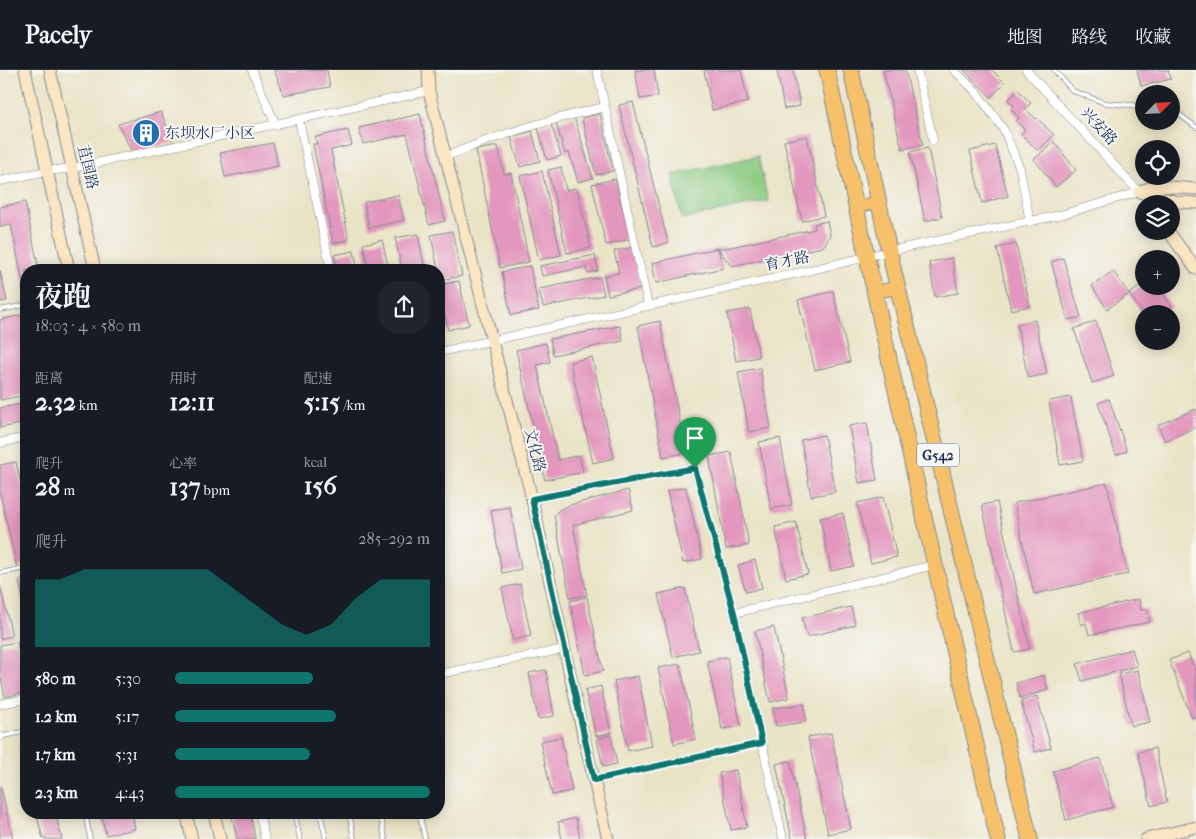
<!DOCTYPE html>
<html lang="zh">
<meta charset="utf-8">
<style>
body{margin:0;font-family:"IM FELL French Canon","Noto Serif SC",serif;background:#20242c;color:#f1f3f6;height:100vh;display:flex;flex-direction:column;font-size:19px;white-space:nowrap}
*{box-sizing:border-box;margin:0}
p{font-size:16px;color:#9ea1a6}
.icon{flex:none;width:28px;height:28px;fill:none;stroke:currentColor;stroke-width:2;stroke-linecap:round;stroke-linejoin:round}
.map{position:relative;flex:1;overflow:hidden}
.panel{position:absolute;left:20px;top:194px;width:425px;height:555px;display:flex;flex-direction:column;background:#171b24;border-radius:20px;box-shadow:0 2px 12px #0003}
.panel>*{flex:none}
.needle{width:32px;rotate:66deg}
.controls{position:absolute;left:1135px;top:15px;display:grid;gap:10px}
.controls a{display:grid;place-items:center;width:45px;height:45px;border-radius:50%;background:#171b24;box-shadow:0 2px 12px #0003;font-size:25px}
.pin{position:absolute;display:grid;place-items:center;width:42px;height:42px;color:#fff;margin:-51px -21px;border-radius:50% 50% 50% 0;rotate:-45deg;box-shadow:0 0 5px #0007}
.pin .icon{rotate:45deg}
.round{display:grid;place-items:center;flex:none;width:52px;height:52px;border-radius:20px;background:#20242c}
.headline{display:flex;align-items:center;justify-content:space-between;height:85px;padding:0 15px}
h1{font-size:28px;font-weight:700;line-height:38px}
.stats{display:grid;grid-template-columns:repeat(3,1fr);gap:8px;height:85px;padding:5px 15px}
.stats div{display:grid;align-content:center}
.stats b{font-size:25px;font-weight:700}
.stats small{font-size:14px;font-weight:400}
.stats p{font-size:14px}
.chart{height:140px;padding:10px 15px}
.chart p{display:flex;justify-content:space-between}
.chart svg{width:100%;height:90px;margin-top:5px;fill:#0f766e;opacity:.7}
ul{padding:0 15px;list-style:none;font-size:16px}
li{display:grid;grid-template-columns:80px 60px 1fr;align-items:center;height:38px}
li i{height:12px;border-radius:6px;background:#0f766e}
header{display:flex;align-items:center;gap:30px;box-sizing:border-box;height:70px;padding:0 25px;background:#171b24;border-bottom:1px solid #363941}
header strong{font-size:24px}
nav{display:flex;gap:28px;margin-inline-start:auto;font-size:18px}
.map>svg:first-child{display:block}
.green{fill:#8dcb82;stroke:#547d70}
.building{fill:#e497be}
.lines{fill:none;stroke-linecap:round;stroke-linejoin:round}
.lane-casing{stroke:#828a92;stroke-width:5.5}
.street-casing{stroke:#828a92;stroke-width:9}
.secondary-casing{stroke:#828a92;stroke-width:13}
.primary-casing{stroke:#828a92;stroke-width:14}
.highway-casing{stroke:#828a92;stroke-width:17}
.lane{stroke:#fff;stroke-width:4}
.street{stroke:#fff;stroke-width:8}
.secondary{stroke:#fbe6c4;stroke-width:11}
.primary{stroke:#f6c16b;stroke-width:12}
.highway{stroke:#f6c16b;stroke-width:15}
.route-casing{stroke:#fff;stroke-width:10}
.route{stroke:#0f766e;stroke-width:6}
.labels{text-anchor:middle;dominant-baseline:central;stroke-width:4;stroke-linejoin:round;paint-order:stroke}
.shield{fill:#f6f6f2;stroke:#5d6b8a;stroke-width:1}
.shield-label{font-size:14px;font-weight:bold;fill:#1b2f5e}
.street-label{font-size:15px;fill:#1b2f5e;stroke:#f6f6f2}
.poi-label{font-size:15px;fill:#1b2f5e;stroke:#f6f6f2;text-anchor:start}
</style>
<header>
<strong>Pacely</strong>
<nav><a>地图</a><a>路线</a><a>收藏</a></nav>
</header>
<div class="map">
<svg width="1196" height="769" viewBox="0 0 1196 769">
<rect width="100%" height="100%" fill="#f6f6f2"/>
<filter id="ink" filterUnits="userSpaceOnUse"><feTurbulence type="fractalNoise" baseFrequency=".02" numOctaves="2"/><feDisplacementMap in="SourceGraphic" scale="10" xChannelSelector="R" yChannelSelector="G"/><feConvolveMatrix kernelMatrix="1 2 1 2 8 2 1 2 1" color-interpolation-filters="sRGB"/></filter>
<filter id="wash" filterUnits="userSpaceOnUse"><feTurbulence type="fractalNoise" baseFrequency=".0096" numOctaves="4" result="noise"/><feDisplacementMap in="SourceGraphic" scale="20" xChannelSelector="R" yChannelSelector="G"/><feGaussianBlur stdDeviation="1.12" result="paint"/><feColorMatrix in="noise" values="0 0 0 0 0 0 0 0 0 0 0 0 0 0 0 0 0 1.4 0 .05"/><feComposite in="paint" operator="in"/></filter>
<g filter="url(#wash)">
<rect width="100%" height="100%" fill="#eae4c7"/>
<path class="green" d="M758,86L768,131L682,149L672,105Z"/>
<g id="blocks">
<path class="building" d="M274,0H299V1L327,0L330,17L284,25Z
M635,0H654L658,26L640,29Z
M704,0H741L748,32L712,40Z
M777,0H793L800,36L784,39Z
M883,0H905L923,75L902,79Z
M964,0H992L1005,13L991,27Z
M1137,0H1168L1171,9L1141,16Z
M1018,20L1031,33L1025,39L1036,49L1037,48L1054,65L1038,81L1021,64L1025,60L1016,51L1019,48L1011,39L1014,36L1008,30Z
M633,32L668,173L653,177L619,35Z
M161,42L173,72L132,82L118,54Z
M420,44L445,151L429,155L407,64L363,74L359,58Z
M600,44L613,101L596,105L582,48Z
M574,47L593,108L578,112L569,82L565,84L556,53Z
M551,54L561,86L547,90L538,58Z
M348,60L352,75L331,80L349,170L333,173L313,74H317L315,67Z
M532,61L540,91L520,97L511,67Z
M807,66L824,146L802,151L784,71Z
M1054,72L1076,100L1056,117L1034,89Z
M273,73L278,96L225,107L220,83Z
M995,75L1008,126L982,133L970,81Z
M498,76L504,104L511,103L529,192L500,198L476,80Z
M928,78L942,147L925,151L910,82Z
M561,97L566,120L577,118L591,178L567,183L548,100Z
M542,101L561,185L539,190L520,106Z
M615,109L630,169L606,175L592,114Z
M398,125L404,150L369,158L364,132Z
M25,132L39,200H26L25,222L11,155L0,157V137Z
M827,151L830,165L823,177L731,196L718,178L723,198L656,213L652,193L718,178H726L815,159L814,154Z
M452,161L462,206L440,210L431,165Z
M418,164L425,200H402L395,168Z
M382,170L389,200H369L363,174Z
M1016,174L1030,236L1011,240L997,178Z
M633,177L641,219L608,225L604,206L619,203L614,181Z
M354,181L358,200H337L334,185Z
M595,185L598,201L587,203L586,197L542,206L540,196Z
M952,188L958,223L935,227L929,192Z
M1063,188L1081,247L1068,250L1051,192Z
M530,196L539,240L511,245L502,202Z
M0,200L7,231L0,232Z
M1113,201L1129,224L1107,239L1092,216Z
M600,207L604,225L543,237L539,219Z
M459,211L469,255L448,260L439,220V215Z
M1144,214V216H1157L1172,237L1162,244H1144V246L1129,224Z
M833,221L850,292L815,300L798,230Z
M750,239L759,287L736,291L727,243Z
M22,245L26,267V325L0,330V250Z
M1035,250L1047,304L1028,308L1017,254Z
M660,251L686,383L663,387L638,256Z
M1096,251L1114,306L1092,313L1074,259Z
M620,256L623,271L553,285L550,269Z
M546,273L550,292L537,295L558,390L579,385L583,402L545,410L516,280Z
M592,287L614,388L593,393L570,292Z
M760,298L771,358L749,362L738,302Z
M1071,327L1083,391L1060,395L1049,331Z
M1109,329L1127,381L1116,385L1098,333Z
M26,333V353L0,358V338Z
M1196,339V357L1165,371L1158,355Z
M867,353L877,410L859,413L849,356Z
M824,365L835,422L811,426L801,370Z
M780,368L792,435L771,439L759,372Z
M731,382L749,475L726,479L709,386Z
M16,392L26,435V495L17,498L0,423V395Z
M1107,413L1128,504L1034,524L1014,433Z
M686,417L702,489L683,493L667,421Z
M628,420L633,440L573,455L587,525L570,528L554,445L559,440L570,435Z
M883,427L897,487L871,493L857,433Z
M997,432L1030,579L1014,582L982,435Z
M510,437L521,499L502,503L491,440Z
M843,443L854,496L831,501L820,448Z
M796,452L808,504L786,509L775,457Z
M755,490L762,518L746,522L738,495Z
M26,508V540H25L19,510Z
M520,514L531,566L513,570L502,518Z
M0,515L12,566L0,569Z
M685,518L699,581L673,587L658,524Z
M587,527L603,601L585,605L570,531Z
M1139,529L1141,540L1147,539L1150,552L1089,565L1086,553L1081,555L1078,543Z
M851,537L855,555L807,567L802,548Z
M774,557L789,628L770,632L755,561Z
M17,572L26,615V622L5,627L0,604V575Z
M1132,579L1137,596L1082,611L1077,594Z
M1188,583L1196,603V646L1192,648L1169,590Z
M727,587L741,656L722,659L707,591Z
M680,594L696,669L674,674L658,598Z
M546,600L554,646L538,649L529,603Z
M1138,600L1150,652L1131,656L1119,604Z
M1044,605L1048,620L1020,628L1016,613Z
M638,606L652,676L628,681L614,611Z
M601,616L611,663L596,666L585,620Z
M1037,626L1051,678L1035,682L1021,631Z
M804,634L806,652L776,656L773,638Z
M831,663L851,759L828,764L808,667Z
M611,665L617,694L603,697L597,669Z
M561,667L572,721L552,725L540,671Z
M26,676V696L21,677Z
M1155,678L1167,732L1151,736L1138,682Z
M1100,688L1113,737L1066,750L1053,701Z
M790,691L807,769H792L776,694Z
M736,700L747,757L731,760L719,703Z
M0,717H1L13,769H0Z
M36,742H55L62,769H43Z
M101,742H132L135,759L106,765Z
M231,742H250L255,769H237Z
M576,748L580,769H562L558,752Z"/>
</g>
</g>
<g filter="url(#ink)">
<use href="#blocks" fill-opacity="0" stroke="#828a92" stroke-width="1"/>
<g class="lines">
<defs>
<path id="lane" d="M1054,0L1073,21L1105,33L1144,36
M1171,41L1176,42L1196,57
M0,240L26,235
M0,503L26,498
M0,667L26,661
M85,742L90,769
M294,742L300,769
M320,742L326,769
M349,742L354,769
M380,742L385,769
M419,742L425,769"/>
<path id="street" d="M252,0L276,55
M597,0L648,235
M917,0L933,70
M954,0L977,23L1004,60L1020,99L1030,152
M299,50L331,200
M445,87C497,65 550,49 605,37
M0,111L47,101L73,98L429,21
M439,282L798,203L866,187L889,181L1060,145L1139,122L1026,0
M0,373L26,367
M532,429L695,398L734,543L783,769
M734,543L934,495
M439,604L565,579
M0,634L26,629
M0,666V667
M594,710L762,673
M259,742L265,769"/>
<path id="secondary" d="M25,0L69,200
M50,0L95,200
M428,0L429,21L532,429L583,664L608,769
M1139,122L1178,132L1196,133
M1139,122L1151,117L1160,116L1196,119
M1168,161L1196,199
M186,742L192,769
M214,742L220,769
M1146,769L1196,757"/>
<path id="primary" d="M855,137L879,132
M874,222L898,218"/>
<path id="highway" d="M827,0C881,257 938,513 998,769
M851,0L889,181L1030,769"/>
</defs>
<use href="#lane" class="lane-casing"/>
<use href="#street" class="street-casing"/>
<use href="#secondary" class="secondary-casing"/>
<use href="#primary" class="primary-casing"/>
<use href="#highway" class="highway-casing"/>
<use href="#lane" class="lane"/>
<use href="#street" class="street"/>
<use href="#secondary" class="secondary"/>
<use href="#primary" class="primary"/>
<use href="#highway" class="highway"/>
</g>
</g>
<g class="lines" filter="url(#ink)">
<defs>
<path id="route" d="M695,398L734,543L762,673L594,710L532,429Z"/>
</defs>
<use href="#route" class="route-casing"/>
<use href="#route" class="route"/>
</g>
<defs>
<symbol id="building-disc" viewBox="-11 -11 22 22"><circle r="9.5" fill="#1f6fb2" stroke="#f6f6f2"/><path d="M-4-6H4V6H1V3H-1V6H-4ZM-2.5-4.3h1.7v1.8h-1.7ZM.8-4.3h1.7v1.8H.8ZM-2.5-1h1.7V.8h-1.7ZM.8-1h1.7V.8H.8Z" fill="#fff"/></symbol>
</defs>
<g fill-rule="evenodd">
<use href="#building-disc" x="130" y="47" width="32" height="32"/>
</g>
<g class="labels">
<rect class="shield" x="917" y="373.5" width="42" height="23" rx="4"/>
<g class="shield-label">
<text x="938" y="385">G542</text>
</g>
<g class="street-label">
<text transform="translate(1099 56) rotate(47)">兴安路</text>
<text transform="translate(88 97) rotate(77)">苴国路</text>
<text transform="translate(787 191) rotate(-12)">育才路</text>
<text transform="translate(535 380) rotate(76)">文化路</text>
</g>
<g class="poi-label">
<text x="165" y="63">东坝水厂小区</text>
</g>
</g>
</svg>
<div class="controls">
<a><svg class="needle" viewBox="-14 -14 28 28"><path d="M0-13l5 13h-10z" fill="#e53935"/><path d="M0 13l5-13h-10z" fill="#9ea1a6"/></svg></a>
<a><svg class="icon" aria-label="locate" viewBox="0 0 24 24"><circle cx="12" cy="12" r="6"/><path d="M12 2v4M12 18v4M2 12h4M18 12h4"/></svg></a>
<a><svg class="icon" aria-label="layers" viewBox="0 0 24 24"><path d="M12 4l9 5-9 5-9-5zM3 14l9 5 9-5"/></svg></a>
<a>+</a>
<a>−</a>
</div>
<div class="pin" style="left:695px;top:398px;background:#1e9e55"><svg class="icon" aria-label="arrive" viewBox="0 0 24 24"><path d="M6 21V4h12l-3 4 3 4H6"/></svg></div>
<section class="panel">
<div class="headline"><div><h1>夜跑</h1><p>18:03 · 4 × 580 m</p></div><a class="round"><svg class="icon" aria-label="share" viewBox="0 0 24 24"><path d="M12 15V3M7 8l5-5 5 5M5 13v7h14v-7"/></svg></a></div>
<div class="stats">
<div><p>距离</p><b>2.32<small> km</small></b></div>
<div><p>用时</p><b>12:11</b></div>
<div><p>配速</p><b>5:15<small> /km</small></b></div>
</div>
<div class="stats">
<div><p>爬升</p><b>28<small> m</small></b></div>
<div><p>心率</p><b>137<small> bpm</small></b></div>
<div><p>kcal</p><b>156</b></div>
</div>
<div class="chart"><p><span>爬升</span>285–292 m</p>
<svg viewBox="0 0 160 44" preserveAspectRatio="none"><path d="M0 44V11L10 11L20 6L30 6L40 6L50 6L60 6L70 6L80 15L90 24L100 33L110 38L120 33L130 20L140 11L150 11L160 11V44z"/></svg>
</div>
<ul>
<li><b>580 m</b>5:30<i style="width:54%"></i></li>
<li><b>1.2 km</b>5:17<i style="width:63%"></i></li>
<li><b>1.7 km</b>5:31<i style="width:53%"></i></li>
<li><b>2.3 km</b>4:43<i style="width:100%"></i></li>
</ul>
</section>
</div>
